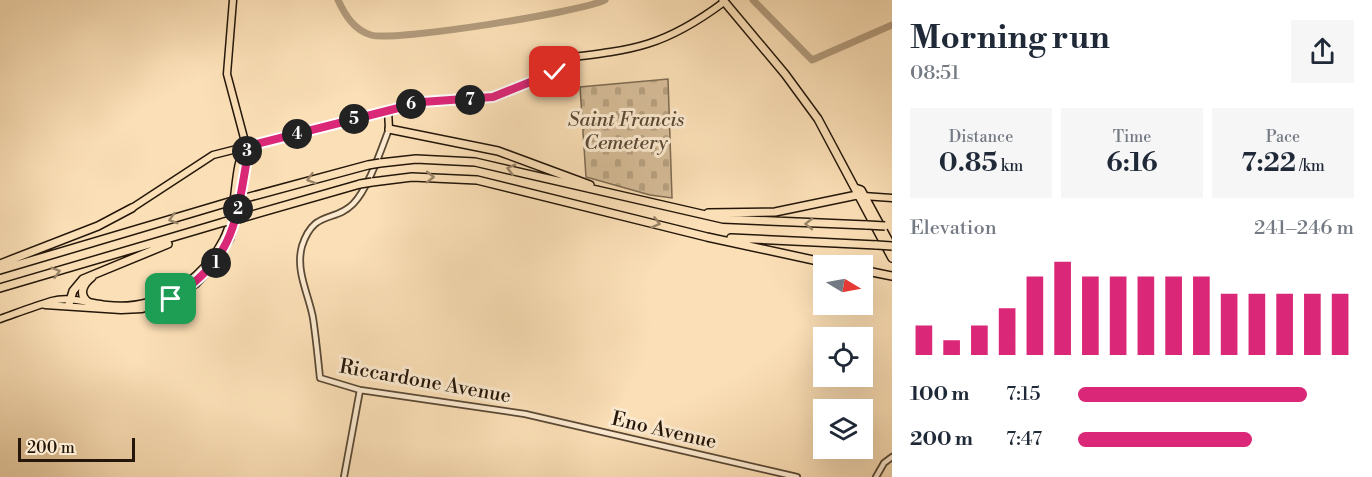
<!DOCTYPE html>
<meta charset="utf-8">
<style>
body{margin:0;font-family:"Libre Bodoni",serif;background:#f6f6f7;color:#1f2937;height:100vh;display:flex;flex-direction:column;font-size:22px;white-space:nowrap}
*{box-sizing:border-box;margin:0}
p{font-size:20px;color:#747a83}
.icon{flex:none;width:33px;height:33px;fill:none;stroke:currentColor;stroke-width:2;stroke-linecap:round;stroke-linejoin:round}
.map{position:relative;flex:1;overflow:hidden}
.sheet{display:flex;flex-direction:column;background:#fff;width:480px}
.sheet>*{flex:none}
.needle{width:39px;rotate:100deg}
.fabs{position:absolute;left:813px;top:255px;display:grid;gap:12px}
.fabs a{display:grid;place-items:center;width:60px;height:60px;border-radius:0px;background:#fff;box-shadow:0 6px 24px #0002;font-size:30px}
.scale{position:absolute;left:18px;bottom:15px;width:117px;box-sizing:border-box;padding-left:6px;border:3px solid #24170a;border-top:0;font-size:16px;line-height:21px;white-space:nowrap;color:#24170a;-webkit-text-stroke:4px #fcead0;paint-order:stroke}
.pin{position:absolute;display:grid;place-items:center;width:51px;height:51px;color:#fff;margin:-26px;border-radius:12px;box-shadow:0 3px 9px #0006}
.km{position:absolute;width:30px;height:30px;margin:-15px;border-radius:50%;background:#222;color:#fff;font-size:16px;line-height:30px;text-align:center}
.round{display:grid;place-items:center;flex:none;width:63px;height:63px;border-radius:0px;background:#f6f6f7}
.head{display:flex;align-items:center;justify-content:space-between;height:102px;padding:0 18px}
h1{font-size:33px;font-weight:700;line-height:45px}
.stats{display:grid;grid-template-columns:repeat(3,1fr);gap:9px;height:102px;padding:6px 18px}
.stats div{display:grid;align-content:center;border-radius:0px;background:#f6f6f7;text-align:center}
.stats b{font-size:26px;font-weight:700}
.stats small{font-size:16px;font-weight:400}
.stats p{font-size:16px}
.chart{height:168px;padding:12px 18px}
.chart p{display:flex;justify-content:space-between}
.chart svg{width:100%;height:108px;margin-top:6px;stroke:#db2777;stroke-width:6}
ul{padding:0 18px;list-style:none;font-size:20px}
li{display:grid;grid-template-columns:96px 72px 1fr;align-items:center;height:45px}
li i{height:15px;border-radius:8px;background:#db2777}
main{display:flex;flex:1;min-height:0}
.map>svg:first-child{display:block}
.cemetery{fill:url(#cemetery-stones);stroke:#7d6a52;stroke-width:1.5}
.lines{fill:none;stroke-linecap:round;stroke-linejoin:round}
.river{stroke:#b29b7c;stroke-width:7}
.minor-casing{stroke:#5a4935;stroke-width:8}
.major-casing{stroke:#24170a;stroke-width:9}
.highway-casing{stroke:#24170a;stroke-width:10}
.minor{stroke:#fcead0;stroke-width:4.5}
.major{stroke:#fbdfb6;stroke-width:6}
.highway{stroke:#fbdfb6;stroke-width:7}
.highway-bridge-casing{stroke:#24170a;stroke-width:10;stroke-linecap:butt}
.highway-bridge{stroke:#fbdfb6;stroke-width:7}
.oneway{stroke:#9a8569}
.route-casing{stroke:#fff;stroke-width:12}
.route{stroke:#db2777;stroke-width:8}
.labels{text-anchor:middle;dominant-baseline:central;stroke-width:6;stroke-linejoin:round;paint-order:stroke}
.park-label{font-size:20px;font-style:italic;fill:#594935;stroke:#fcead0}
.street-label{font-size:20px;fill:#24170a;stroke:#fcead0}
</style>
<main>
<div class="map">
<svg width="892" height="477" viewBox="0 0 892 477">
<defs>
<pattern id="cemetery-stones" width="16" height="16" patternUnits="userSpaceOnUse" patternTransform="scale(1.5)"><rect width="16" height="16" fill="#d6bd99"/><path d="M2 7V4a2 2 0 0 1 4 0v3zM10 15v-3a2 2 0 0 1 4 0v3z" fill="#b8a282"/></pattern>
</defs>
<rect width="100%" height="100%" fill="#fbdfb6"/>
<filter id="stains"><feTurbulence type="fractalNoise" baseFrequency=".00333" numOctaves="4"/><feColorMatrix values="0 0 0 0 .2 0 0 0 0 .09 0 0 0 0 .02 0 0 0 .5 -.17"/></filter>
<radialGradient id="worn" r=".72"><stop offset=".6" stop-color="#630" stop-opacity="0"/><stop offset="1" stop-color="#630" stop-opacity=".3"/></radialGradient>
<path class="cemetery" d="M668,79L672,198L650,195L586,177L580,87Z"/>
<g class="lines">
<path class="river" d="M338,0C345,15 354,30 371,35C393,42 582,12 605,0
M753,0L812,60L892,25"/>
<defs>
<path id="minor" d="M389,129C381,150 368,189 353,204C334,223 314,209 302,246C295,271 309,295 313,318C316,338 318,359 320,378L360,390L525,414L797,477
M344,477L360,390
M876,477L884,463L892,457"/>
<path id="major" d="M388,110L389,129
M863,196L892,198
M132,208L213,155L422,102L493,97L555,72L564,65V58C635,50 665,46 724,2
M45,305L121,310L142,309L171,299L196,284L217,261L230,239L238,212L248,153L227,74L233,0
M0,319C17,313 35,306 52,301C69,296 89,303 107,305C156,311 201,282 223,240C238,212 232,169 245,147"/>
<path id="highway" d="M723,0L785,74L818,119L892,258
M389,129L498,151L590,185
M380,163L416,159L475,162L723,219L867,225
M372,182L412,177L477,180L707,237L841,266
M855,188L861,190L892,247
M242,199L368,165
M708,213L775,212L857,195
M238,219L360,184
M731,238L877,245
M0,264L98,226L132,208
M0,270L229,202
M862,270L892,276
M0,288L224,222
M88,302C78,294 83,284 92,277
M69,304L73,291L83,279L168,244"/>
</defs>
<use href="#minor" class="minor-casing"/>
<use href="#major" class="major-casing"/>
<use href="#highway" class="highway-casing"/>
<use href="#minor" class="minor"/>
<use href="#major" class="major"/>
<use href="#highway" class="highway"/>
<defs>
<path id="highway-bridge" d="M368,165L380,163
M360,184L372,182
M229,202L242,199
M224,222L238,219
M867,225L885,226
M877,245L892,246"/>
</defs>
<use href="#highway-bridge" class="highway-bridge-casing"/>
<use href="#highway-bridge" class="highway-bridge"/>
</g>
<defs><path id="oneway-chevron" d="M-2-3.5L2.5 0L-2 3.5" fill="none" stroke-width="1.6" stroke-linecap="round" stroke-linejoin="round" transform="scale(1.5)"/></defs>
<g class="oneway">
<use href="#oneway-chevron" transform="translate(511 169) rotate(-166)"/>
<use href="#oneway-chevron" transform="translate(430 177)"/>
<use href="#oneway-chevron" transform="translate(311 179) rotate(164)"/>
<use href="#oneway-chevron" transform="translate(173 219) rotate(164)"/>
<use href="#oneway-chevron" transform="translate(656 223) rotate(15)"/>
<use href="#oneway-chevron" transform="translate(809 224) rotate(-179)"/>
<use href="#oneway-chevron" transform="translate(56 272) rotate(-16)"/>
</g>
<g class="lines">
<defs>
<path id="route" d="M171,299C235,259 236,222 248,153L245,147L422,102L493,97L555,72"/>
</defs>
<use href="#route" class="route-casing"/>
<use href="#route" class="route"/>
</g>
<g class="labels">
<g class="park-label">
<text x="626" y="120">Saint Francis<tspan x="626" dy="23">Cemetery</tspan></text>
</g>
<g class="street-label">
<text transform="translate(425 382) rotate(10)">Riccardone Avenue</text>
<text transform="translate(664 431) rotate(13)">Eno Avenue</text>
</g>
</g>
<rect width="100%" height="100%" filter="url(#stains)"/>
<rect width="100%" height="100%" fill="url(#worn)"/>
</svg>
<div class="fabs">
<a><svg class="needle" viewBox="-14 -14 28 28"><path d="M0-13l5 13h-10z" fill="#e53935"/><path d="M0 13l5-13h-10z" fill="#747a83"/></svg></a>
<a><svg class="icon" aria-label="locate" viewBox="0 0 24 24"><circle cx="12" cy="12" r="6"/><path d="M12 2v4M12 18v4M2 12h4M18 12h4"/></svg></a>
<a><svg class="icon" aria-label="layers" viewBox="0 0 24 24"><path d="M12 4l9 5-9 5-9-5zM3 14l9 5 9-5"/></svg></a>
</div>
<div class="scale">200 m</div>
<div class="pin" style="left:171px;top:299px;background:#1e9e55"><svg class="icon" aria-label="arrive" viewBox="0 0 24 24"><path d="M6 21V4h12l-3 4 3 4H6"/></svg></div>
<div class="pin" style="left:555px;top:72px;background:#d93025"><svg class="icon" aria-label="check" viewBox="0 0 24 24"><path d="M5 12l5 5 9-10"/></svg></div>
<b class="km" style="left:216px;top:263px">1</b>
<b class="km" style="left:238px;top:209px">2</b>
<b class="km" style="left:247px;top:151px">3</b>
<b class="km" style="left:297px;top:134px">4</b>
<b class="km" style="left:354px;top:119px">5</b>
<b class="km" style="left:411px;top:104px">6</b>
<b class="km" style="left:470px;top:100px">7</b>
</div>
<section class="sheet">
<div class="head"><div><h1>Morning run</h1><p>08:51</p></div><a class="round"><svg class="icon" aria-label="share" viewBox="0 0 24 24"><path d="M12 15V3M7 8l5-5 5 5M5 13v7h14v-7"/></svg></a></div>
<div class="stats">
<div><p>Distance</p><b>0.85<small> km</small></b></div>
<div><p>Time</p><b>6:16</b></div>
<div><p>Pace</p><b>7:22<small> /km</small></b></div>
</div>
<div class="chart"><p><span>Elevation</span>241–246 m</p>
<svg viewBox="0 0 160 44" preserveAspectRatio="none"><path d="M5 44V32M15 44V38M25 44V32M35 44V25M45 44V12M55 44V6M65 44V12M75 44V12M85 44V12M95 44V12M105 44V12M115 44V19M125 44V19M135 44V19M145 44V19M155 44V19"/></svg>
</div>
<ul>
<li><b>100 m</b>7:15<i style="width:83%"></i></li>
<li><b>200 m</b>7:47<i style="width:63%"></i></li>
</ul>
</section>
</main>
